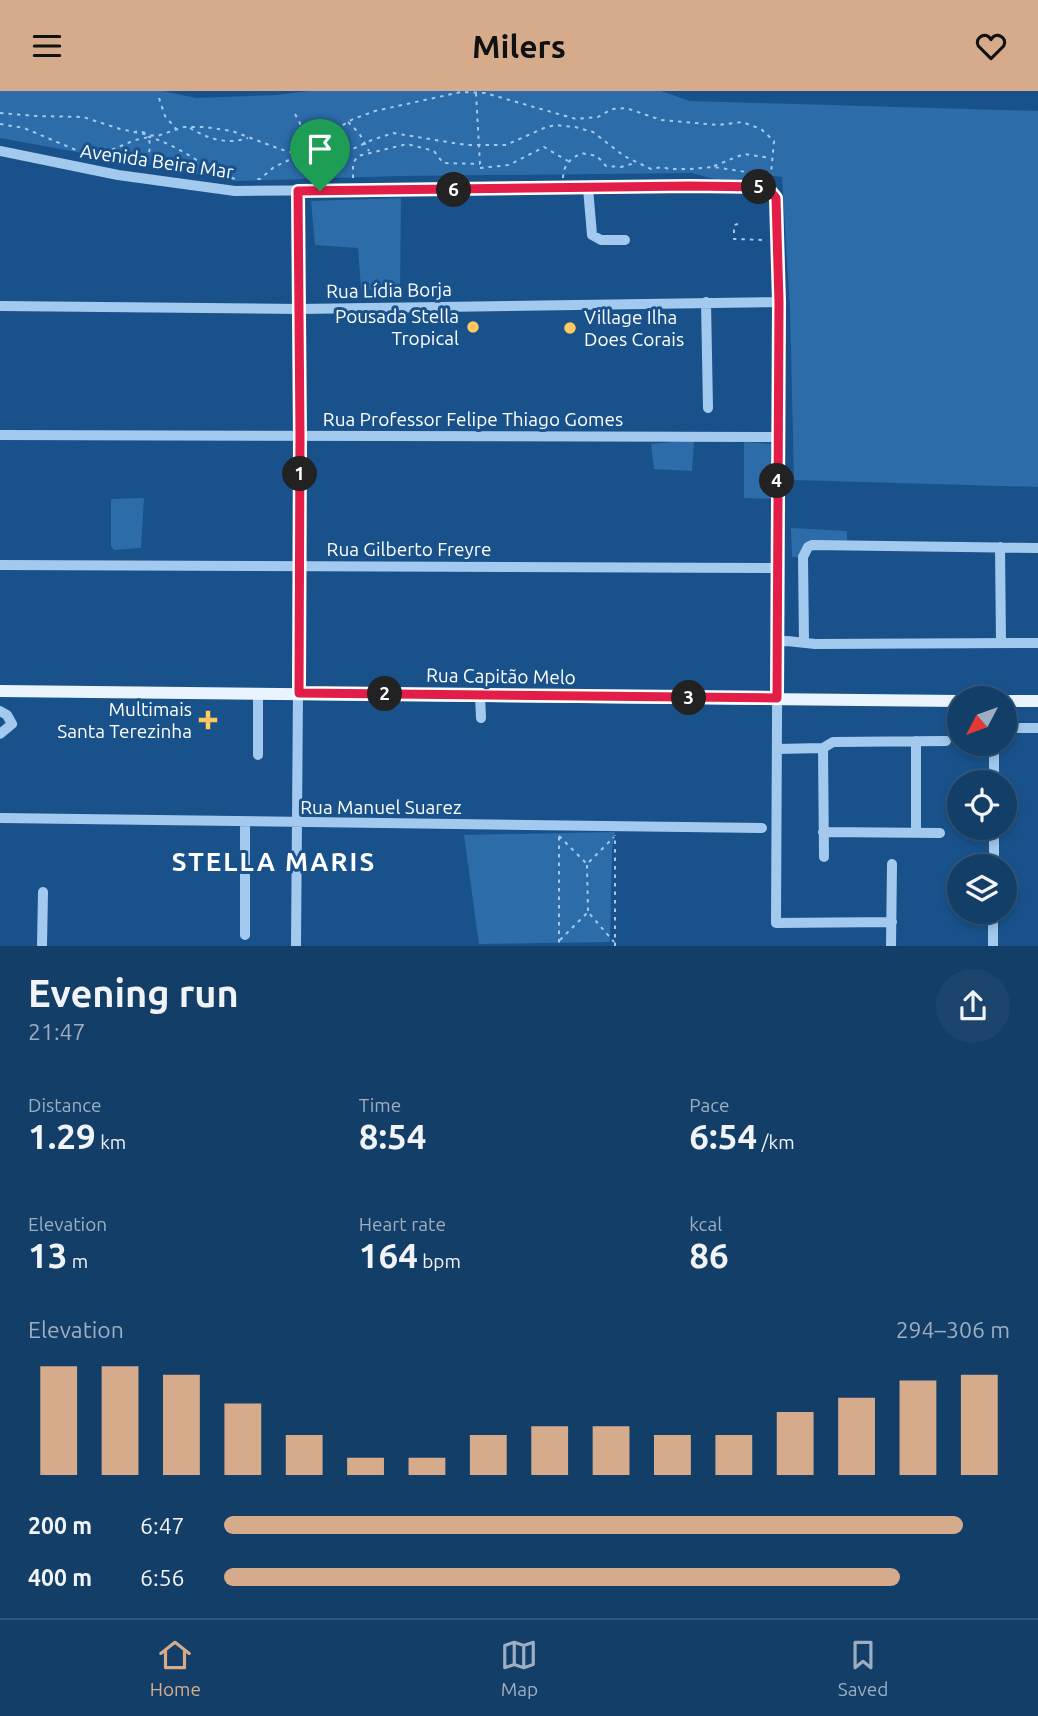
<!DOCTYPE html>
<meta charset="utf-8">
<style>
body{margin:0;font-family:Ubuntu,sans-serif;background:#1c456e;color:#f1f3f6;height:100vh;display:flex;flex-direction:column;font-size:26px;white-space:nowrap}
*{box-sizing:border-box;margin:0}
p{font-size:23px;color:#9daec0}
.icon{flex:none;width:38px;height:38px;fill:none;stroke:currentColor;stroke-width:2;stroke-linecap:round;stroke-linejoin:round}
.map{position:relative;height:855px;overflow:hidden}
.side{display:flex;flex-direction:column;background:#133e68;flex:1}
.side>*{flex:none}
.needle{width:46px;rotate:229deg}
.fabs{position:absolute;left:947px;top:595px;display:grid;gap:14px}
.fabs a{display:grid;place-items:center;width:70px;height:70px;border-radius:50%;background:#133e68;box-shadow:0 4px 10px #0003,0 0 0 2px #32577c;font-size:35px}
.pin{position:absolute;display:grid;place-items:center;width:60px;height:60px;color:#fff;margin:-72px -30px;border-radius:50% 50% 50% 0;rotate:-45deg;box-shadow:0 0 7px #0007}
.pin .icon{rotate:45deg}
.km{position:absolute;width:35px;height:35px;margin:-18px;border-radius:50%;background:#222;color:#fff;font-size:19px;line-height:35px;text-align:center}
.round{display:grid;place-items:center;flex:none;width:74px;height:74px;border-radius:37px;background:#1c456e}
.summary{display:flex;align-items:center;justify-content:space-between;height:119px;padding:0 28px}
h1{font-size:38px;font-weight:700;line-height:52px}
.figures{display:grid;grid-template-columns:repeat(3,1fr);gap:10px;height:119px;padding:7px 28px}
.figures div{display:grid;align-content:center}
.figures b{font-size:35px;font-weight:700}
.figures small{font-size:19px;font-weight:400}
.figures p{font-size:19px}
.chart{height:196px;padding:14px 28px}
.chart p{display:flex;justify-content:space-between}
.chart svg{width:100%;height:126px;margin-top:7px;stroke:#d6ab8b;stroke-width:6}
ul{padding:0 28px;list-style:none;font-size:23px}
li{display:grid;grid-template-columns:112px 84px 1fr;align-items:center;height:52px}
li i{height:18px;border-radius:9px;background:#d6ab8b}
header{display:flex;justify-content:space-between;align-items:center;height:91px;padding:0 28px;background:#d6ab8b;color:#111;font-size:32px;font-weight:700}
.tabs{display:flex;justify-content:space-around;align-items:center;height:98px;border-top:2px solid #32577c;background:#133e68;font-size:19px;color:#9daec0}
.tabs a{display:grid;justify-items:center;gap:4px}
.tabs .active{color:#d6ab8b}
.map>svg:first-child{display:block}
.green{fill:#2c6ca9}
.lines{fill:none;stroke-linecap:round;stroke-linejoin:round}
.path{stroke:#a4c9ee;stroke-width:2;stroke-dasharray:3.5 5;stroke-linecap:butt}
.minor{stroke:#a4c9ee;stroke-width:10}
.major{stroke:#eaf4ff;stroke-width:12}
.route-casing{stroke:#fff;stroke-width:14}
.route{stroke:#e11d48;stroke-width:9}
.poi-dot{fill:#ffc860;stroke:#19528b;stroke-width:2.5}
.labels{text-anchor:middle;dominant-baseline:central;stroke-width:6;stroke-linejoin:round;paint-order:stroke}
.street-label{font-size:19px;fill:#fff;stroke:#19528b}
.poi-label{font-size:19px;fill:#fff;stroke:#19528b;text-anchor:end}
.district-label{font-size:26px;font-weight:bold;letter-spacing:2px;fill:#fff;stroke:#19528b}
</style>
<header><svg class="icon" aria-label="menu" viewBox="0 0 24 24"><path d="M4 6h16M4 12h16M4 18h16"/></svg>Milers<svg class="icon" aria-label="heart" viewBox="0 0 24 24"><path d="M12 20l-8-8c-3-5 5-10 8-4 3-6 11-1 8 4z"/></svg></header>
<div class="map">
<svg width="1038" height="855" viewBox="0 0 1038 855">
<rect width="100%" height="100%" fill="#19528b"/>
<path class="green" d="M0,0H163L196,7L277,4L308,0H661L690,10L1038,20V396L794,389L790,217L782,86L760,83L740,88H715L691,82L399,85L236,90L0,47Z
M401,107L400,201L361,198L358,157L315,154L311,110Z
M694,349L692,380L654,378L651,353Z
M744,351L774,353V408L744,407Z
M144,407L141,457L114,459L111,455V408Z
M791,437L847,440V450L807,452L800,466H792Z
M615,741L612,759L610,851L479,853L464,744Z"/>
<g class="lines">
<path class="path" d="M476,2L480,73
M159,7L165,25L176,38
M0,22L36,25L83,26L120,38L149,44L157,45L184,36H205L232,40L280,58L319,70L331,68L372,49L393,42L466,54H506L544,37L555,34L575,36L593,41L624,65L651,78L663,76L669,78H690L713,76L760,83L771,82L774,50L761,38L742,31L719,34L661,29L626,17L612,18L598,26L576,28L485,2L461,1L375,20L353,28L338,37L310,59L274,76L260,88H253
M295,23C298,28 301,34 302,39C305,58 288,76 319,85V89
M348,31L359,42L369,60
M0,33L24,37L83,62L97,65L135,49L149,46L150,57L145,78
M190,37C208,48 227,54 248,47
M134,42L137,40L147,42L149,46C184,56 205,79 238,89
M714,75L744,63L771,67
M480,77L509,74L544,56L568,70
M353,87V72L358,65L407,53L434,60L443,72L480,73
M563,87C564,72 570,69 581,62L597,65L606,75L621,76L635,72
M738,133L734,134V148L765,149
M559,745L587,773L614,746
M559,746V855
M587,774L588,821
M560,849L588,821L614,851
M615,855V744"/>
<path class="minor" d="M0,60L118,84L235,100L767,96L776,107L779,222L776,832L892,831
M588,97L592,144L601,149H625
M706,211L708,317
M0,215L299,218L779,211
M0,344L778,346
M1000,456L1001,552
M0,474L776,477
M776,551L787,550L815,553L1038,552
M804,551L803,466L808,456L812,454L1038,457
M480,604L481,627
M0,620L7,624L12,633L0,643
M1004,637H1038
M823,657L824,766
M777,658L823,657L833,651L946,650
M258,664V602
M994,691V653
M0,727L762,737
M245,732V844
M823,741L940,742
M916,742V650
M994,775V737
M42,855L43,801
M296,855L300,346L297,101
M891,855L892,773
M993,855V821"/>
<path class="major" d="M0,600L959,610
M1004,610H1038"/>
</g>
<g class="lines">
<defs>
<path id="route" d="M690,95L767,96L776,107L779,211L777,607L299,602L300,346L298,100Z"/>
</defs>
<use href="#route" class="route-casing"/>
<use href="#route" class="route"/>
</g>
<g class="poi-dot">
<circle cx="473" cy="236" r="7"/>
<circle cx="570" cy="237" r="7"/>
<path d="M204.5 618.5h7v7h7v7h-7v7h-7v-7h-7v-7h7z"/>
</g>
<g class="labels">
<g class="street-label">
<text transform="translate(157 70) rotate(8)">Avenida Beira Mar</text>
<text transform="translate(389 199) rotate(-1)">Rua Lídia Borja</text>
<text x="473" y="328">Rua Professor Felipe Thiago Gomes</text>
<text x="409" y="458">Rua Gilberto Freyre</text>
<text transform="translate(501 585) rotate(1)">Rua Capitão Melo</text>
<text x="381" y="716">Rua Manuel Suarez</text>
</g>
<g class="poi-label">
<text x="459" y="225">Pousada Stella<tspan x="459" dy="22">Tropical</tspan></text>
<text x="584" y="226" text-anchor="start">Village Ilha<tspan x="584" dy="22">Does Corais</tspan></text>
<text x="192" y="618">Multimais<tspan x="192" dy="22">Santa Terezinha</tspan></text>
</g>
<g class="district-label">
<text x="274" y="770">STELLA MARIS</text>
</g>
</g>
</svg>
<div class="fabs">
<a><svg class="needle" viewBox="-14 -14 28 28"><path d="M0-13l5 13h-10z" fill="#e53935"/><path d="M0 13l5-13h-10z" fill="#9daec0"/></svg></a>
<a><svg class="icon" aria-label="locate" viewBox="0 0 24 24"><circle cx="12" cy="12" r="6"/><path d="M12 2v4M12 18v4M2 12h4M18 12h4"/></svg></a>
<a><svg class="icon" aria-label="layers" viewBox="0 0 24 24"><path d="M12 4l9 5-9 5-9-5zM3 14l9 5 9-5"/></svg></a>
</div>
<div class="pin" style="left:320px;top:100px;background:#1e9e55"><svg class="icon" aria-label="arrive" viewBox="0 0 24 24"><path d="M6 21V4h12l-3 4 3 4H6"/></svg></div>
<b class="km" style="left:300px;top:383px">1</b>
<b class="km" style="left:385px;top:603px">2</b>
<b class="km" style="left:689px;top:607px">3</b>
<b class="km" style="left:777px;top:390px">4</b>
<b class="km" style="left:759px;top:96px">5</b>
<b class="km" style="left:454px;top:99px">6</b>
</div>
<section class="side">
<div class="summary"><div><h1>Evening run</h1><p>21:47</p></div><a class="round"><svg class="icon" aria-label="share" viewBox="0 0 24 24"><path d="M12 15V3M7 8l5-5 5 5M5 13v7h14v-7"/></svg></a></div>
<div class="figures">
<div><p>Distance</p><b>1.29<small> km</small></b></div>
<div><p>Time</p><b>8:54</b></div>
<div><p>Pace</p><b>6:54<small> /km</small></b></div>
</div>
<div class="figures">
<div><p>Elevation</p><b>13<small> m</small></b></div>
<div><p>Heart rate</p><b>164<small> bpm</small></b></div>
<div><p>kcal</p><b>86</b></div>
</div>
<div class="chart"><p><span>Elevation</span>294–306 m</p>
<svg viewBox="0 0 160 44" preserveAspectRatio="none"><path d="M5 44V6M15 44V6M25 44V9M35 44V19M45 44V30M55 44V38M65 44V38M75 44V30M85 44V27M95 44V27M105 44V30M115 44V30M125 44V22M135 44V17M145 44V11M155 44V9"/></svg>
</div>
<ul>
<li><b>200 m</b>6:47<i style="width:94%"></i></li>
<li><b>400 m</b>6:56<i style="width:86%"></i></li>
</ul>
</section>
<nav class="tabs">
<a class="active"><svg class="icon" aria-label="home" viewBox="0 0 24 24"><path d="M3 11l9-7 9 7M6 9v11h12V9"/></svg>Home</a>
<a><svg class="icon" aria-label="map" viewBox="0 0 24 24"><path d="M3 6l6-2 6 2 6-2v14l-6 2-6-2-6 2zM9 4v14M15 6v14"/></svg>Map</a>
<a><svg class="icon" aria-label="saved" viewBox="0 0 24 24"><path d="M7 4h10v16l-5-4-5 4z"/></svg>Saved</a>
</nav>
